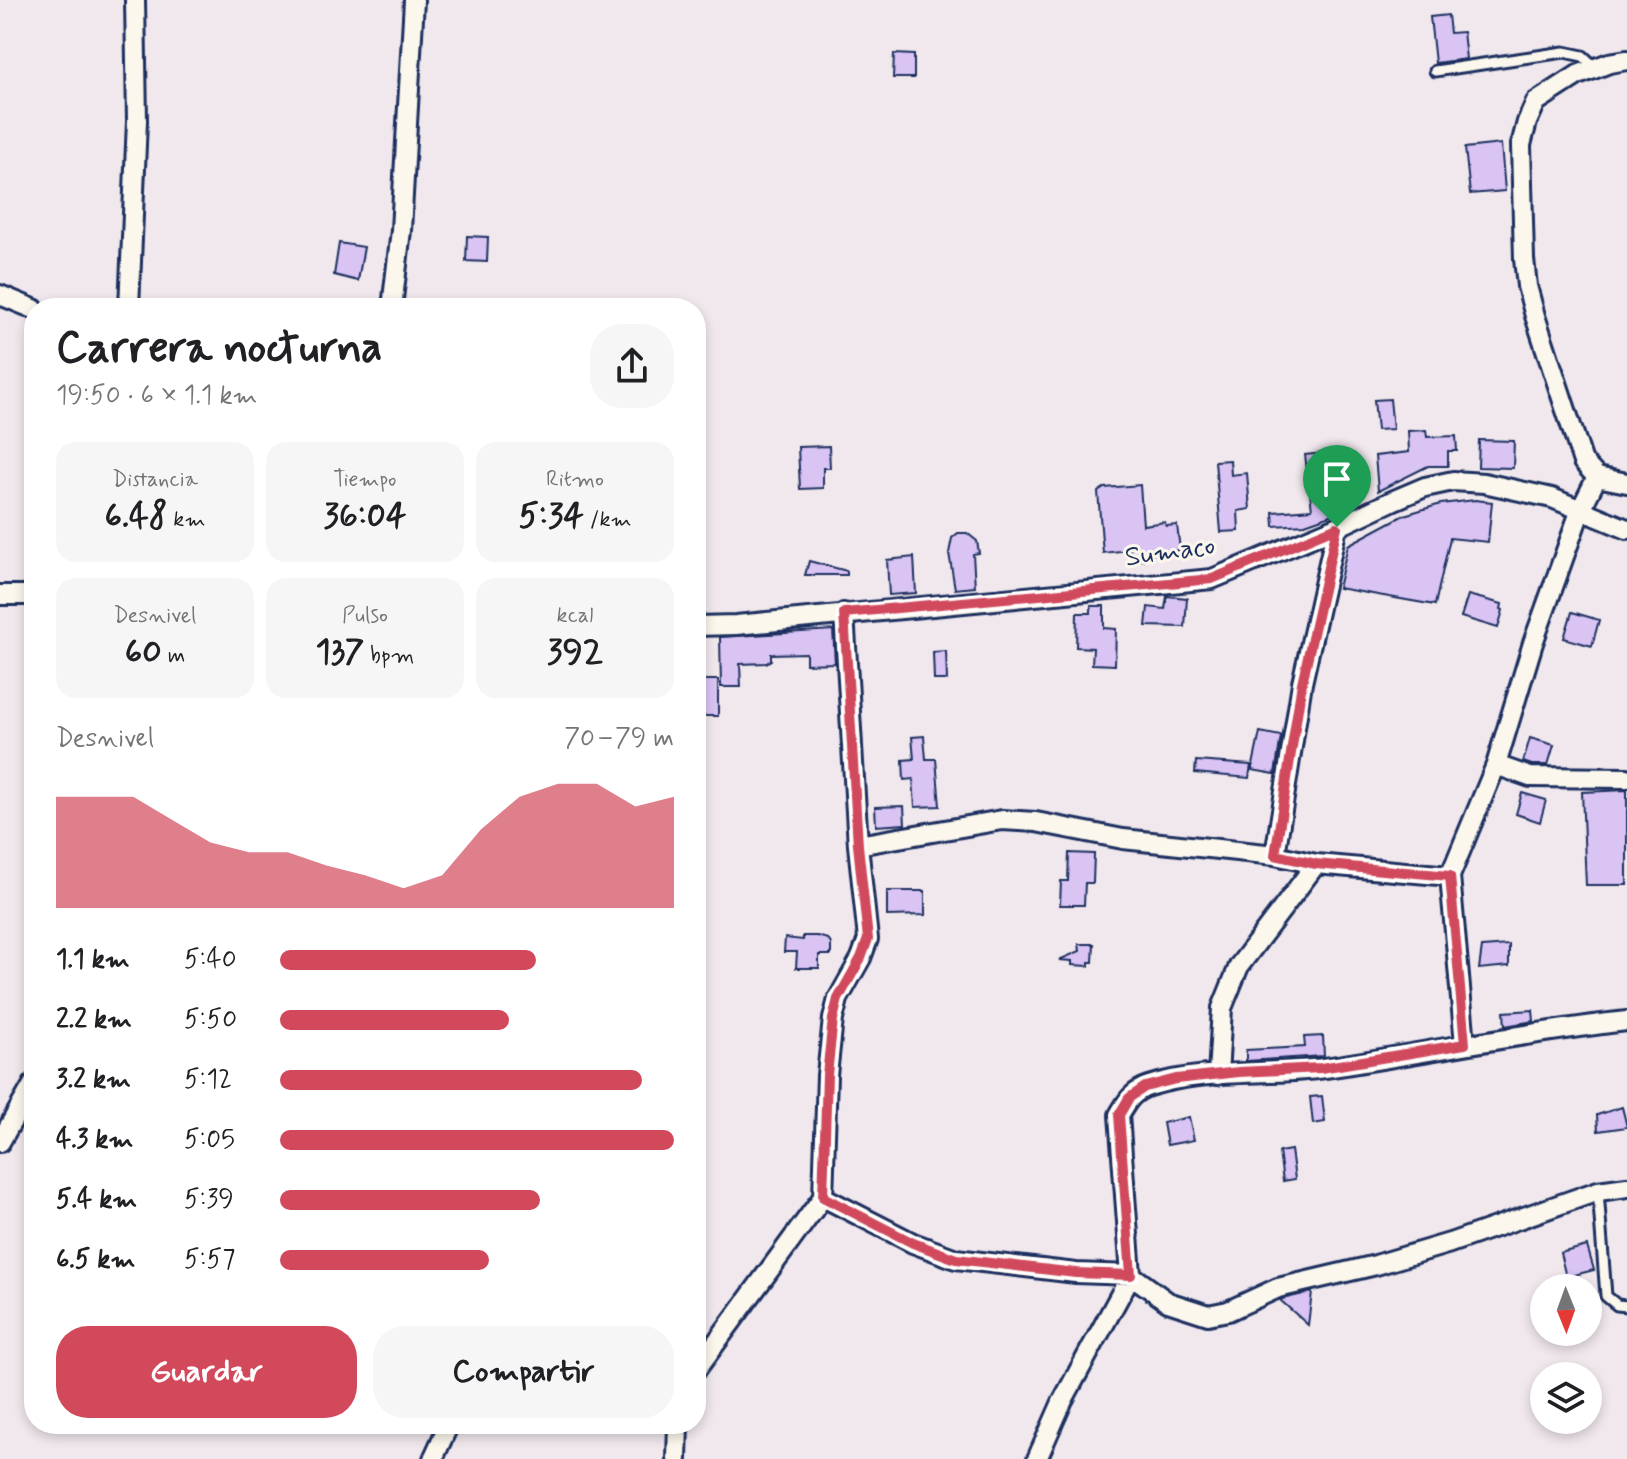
<!DOCTYPE html>
<html lang="es">
<meta charset="utf-8">
<style>
body{margin:0;font-family:Mynerve,sans-serif;background:#f6f6f6;color:#202124;height:100vh;display:flex;flex-direction:column;font-size:30px;white-space:nowrap}
*{box-sizing:border-box;margin:0}
p{font-size:26px;color:#757577}
.icon{flex:none;width:44px;height:44px;fill:none;stroke:currentColor;stroke-width:2;stroke-linecap:round;stroke-linejoin:round}
.map{position:relative;flex:1;overflow:hidden}
.drawer{position:absolute;left:24px;top:298px;width:682px;height:1136px;display:flex;flex-direction:column;background:#fff;border-radius:32px;box-shadow:0 4px 12px #0003}
.drawer>*{flex:none}
.needle{width:52px;rotate:179deg}
.buttons{position:absolute;left:1530px;top:1274px;display:grid;gap:16px}
.buttons a{display:grid;place-items:center;width:72px;height:72px;border-radius:50%;background:#fff;box-shadow:0 4px 12px #0003;font-size:40px}
.pin{position:absolute;display:grid;place-items:center;width:68px;height:68px;color:#fff;margin:-82px -34px;border-radius:50% 50% 50% 0;rotate:-45deg;box-shadow:0 0 8px #0007}
.pin .icon{rotate:45deg}
.round{display:grid;place-items:center;flex:none;width:84px;height:84px;border-radius:32px;background:#f6f6f6}
.overview{display:flex;align-items:center;justify-content:space-between;height:136px;padding:0 32px}
h1{font-size:44px;font-weight:800;line-height:60px}
.stats{display:grid;grid-template-columns:repeat(3,1fr);gap:12px;height:136px;padding:8px 32px}
.stats div{display:grid;align-content:center;border-radius:20px;background:#f6f6f6;text-align:center}
.stats b{font-size:34px;font-weight:800}
.stats small{font-size:22px;font-weight:400}
.stats p{font-size:22px}
.chart{height:224px;padding:16px 32px}
.chart p{display:flex;justify-content:space-between}
.chart svg{width:100%;height:144px;margin-top:8px;fill:#d1495b;opacity:.7}
.action{display:flex;gap:16px;margin-top:auto;padding:16px 32px}
.action a{flex:1;height:92px;border-radius:32px;background:#d1495b;color:#fff;font-size:32px;font-weight:800;line-height:92px;text-align:center}
.action a+a{background:#f6f6f6;color:#202124}
ul{padding:0 32px;list-style:none;font-size:26px}
li{display:grid;grid-template-columns:128px 96px 1fr;align-items:center;height:60px}
li i{height:20px;border-radius:10px;background:#d1495b}
.map>svg:first-child{display:block}
.building{fill:#d9c4f4;stroke:#1b2f5e;stroke-width:2}
.lines{fill:none;stroke-linecap:round;stroke-linejoin:round}
.service-casing{stroke:#1b2f5e;stroke-width:15}
.minor-casing{stroke:#1b2f5e;stroke-width:24}
.service{stroke:#fbf7ec;stroke-width:9}
.minor{stroke:#fbf7ec;stroke-width:18}
.route-casing{stroke:#fff;stroke-width:16}
.route{stroke:#d1495b;stroke-width:10}
.labels{text-anchor:middle;dominant-baseline:central;stroke-width:6;stroke-linejoin:round;paint-order:stroke}
.street-label{font-size:28px;fill:#1b2f5e;stroke:#fbf7ec}
</style>
<div class="map">
<svg width="1627" height="1459" viewBox="0 0 1627 1459">
<rect width="100%" height="100%" fill="#f1e8ee"/>
<filter id="ink" filterUnits="userSpaceOnUse"><feTurbulence type="fractalNoise" baseFrequency=".0125" numOctaves="2"/><feDisplacementMap in="SourceGraphic" scale="16" xChannelSelector="R" yChannelSelector="G"/><feConvolveMatrix kernelMatrix="1 2 1 2 8 2 1 2 1" color-interpolation-filters="sRGB"/></filter>
<g filter="url(#ink)">
<path class="building" d="M1448,15L1450,33L1463,32L1466,59L1435,63L1430,17Z
M894,54L914,55V78H893Z
M1501,144L1505,191L1470,194L1465,148Z
M467,236L488,237L487,262L466,261Z
M339,243L364,247L358,281L334,275Z
M1390,399L1393,429L1377,430L1374,400Z
M1426,430L1427,437L1456,436L1457,451H1448V466H1428L1378,491L1375,456L1409,452L1408,431Z
M1479,440L1514,441L1513,468L1478,467Z
M829,446L830,468H823V488L800,489L798,447Z
M1345,451L1346,464L1326,466L1331,507L1341,506L1342,511L1305,524L1274,526L1273,512L1312,509L1305,455Z
M1230,460L1231,475L1247,473L1250,509L1238,511L1239,531L1221,532L1215,461Z
M1140,485L1143,525L1165,522L1166,526L1177,525L1180,550L1143,555V560H1129L1130,550L1103,553L1098,492L1104,488Z
M1475,500L1492,502L1488,542L1450,538L1435,605L1338,588L1348,545L1404,515L1441,504Z
M958,533H967L977,541L979,553L973,554L975,587L955,589L949,553L952,538Z
M914,557L916,593L889,595L887,560Z
M809,561L847,571V575H805Z
M1468,595L1502,604L1501,609L1503,610L1498,628L1461,617Z
M1167,596L1187,598L1185,627L1146,626L1148,607L1165,609Z
M1091,606H1104V628L1116,629L1115,665L1092,664L1093,648L1076,647L1077,613H1091Z
M1572,612L1599,620L1592,646L1564,638Z
M833,630L835,663L806,664V653L771,654V660L766,663L740,664L741,687H721L720,637Z
M946,651L947,680H934L933,652Z
M696,680H718V716H696Z
M1260,732L1281,736L1275,774L1252,770Z
M924,736L926,759H936L940,806L915,807L913,779L904,780L903,760L914,759L912,737Z
M1530,738L1554,745L1548,765H1532L1523,762Z
M1196,761L1251,765L1249,778L1195,773Z
M1627,790V885H1586L1582,792Z
M1522,793L1546,800L1540,822L1516,814Z
M904,806L905,824L876,826L875,807Z
M1069,853L1094,854L1093,883H1085L1084,905H1060L1061,881H1068Z
M887,891H925V915L887,916Z
M803,936H817L828,939L831,944V955H819V968H796L797,952H784L785,938L803,940Z
M1079,944H1094L1093,962H1089V966L1072,965V961L1059,960L1080,951Z
M1509,945V966L1479,969L1482,947Z
M1533,1010L1534,1021L1505,1026L1504,1012Z
M1323,1036L1324,1056L1246,1061V1050L1305,1047L1304,1037Z
M1322,1096L1325,1122L1313,1124L1310,1097Z
M1622,1107L1627,1127L1598,1131L1597,1115Z
M1189,1117L1194,1140L1167,1145L1163,1123Z
M1291,1150L1295,1179L1283,1181L1279,1152Z
M1587,1246L1594,1270L1566,1277L1560,1253Z
M1312,1292L1308,1325L1280,1300L1282,1299Z"/>
<g class="lines">
<defs>
<path id="service" d="M1435,71L1564,52L1583,56L1596,68
M1598,1191L1606,1296L1617,1305L1627,1306"/>
<path id="minor" d="M1627,60L1609,63L1578,75L1536,102L1527,122L1521,145L1524,259L1527,286L1535,316L1583,462L1597,477L1627,483
M0,295L34,309
M129,308L137,121L135,0
M392,308L401,230L414,0
M0,595H34
M844,613L858,845L868,939L861,958L838,999L833,1019L827,1075L823,1197L913,1243L956,1259L1076,1273L1131,1275L1168,1302L1208,1315L1228,1311L1278,1288L1376,1265L1450,1243L1598,1191L1627,1187
M696,626L736,625L1212,579L1337,527L1392,501L1425,487L1453,481L1484,483L1552,498L1627,529
M1496,765L1530,777L1627,778
M858,845L1002,820L1036,822L1123,839L1275,855L1316,864L1450,876
M1275,855L1302,683L1337,527
M1465,1044L1450,876L1496,765L1533,643L1581,509L1597,477
M1218,1075L1222,1008L1239,966L1316,864
M0,1142L34,1083
M696,1370L823,1197
M433,1459L449,1424
M677,1459L678,1424
M1037,1459L1063,1400L1131,1275L1119,1115C1127,1101 1133,1091 1149,1086C1206,1068 1266,1076 1325,1068C1426,1053 1525,1032 1627,1021"/>
</defs>
<use href="#service" class="service-casing"/>
<use href="#minor" class="minor-casing"/>
<use href="#service" class="service"/>
<use href="#minor" class="minor"/>
</g>
</g>
<g class="lines" filter="url(#ink)">
<defs>
<path id="route" d="M1337,527L1302,683L1275,855L1316,864L1450,876L1465,1044L1321,1068L1239,1072L1176,1079L1145,1087L1129,1098L1119,1115L1131,1275L1076,1273L956,1259L913,1243L823,1197L827,1075L833,1019L838,999L861,958L868,939L858,845L844,613L1212,579Z"/>
</defs>
<use href="#route" class="route-casing"/>
<use href="#route" class="route"/>
</g>
<g class="labels">
<g class="street-label">
<text transform="translate(1170 552) rotate(-8)">Sumaco</text>
</g>
</g>
</svg>
<div class="buttons">
<a><svg class="needle" viewBox="-14 -14 28 28"><path d="M0-13l5 13h-10z" fill="#e53935"/><path d="M0 13l5-13h-10z" fill="#757577"/></svg></a>
<a><svg class="icon" aria-label="layers" viewBox="0 0 24 24"><path d="M12 4l9 5-9 5-9-5zM3 14l9 5 9-5"/></svg></a>
</div>
<div class="pin" style="left:1337px;top:527px;background:#1e9e55"><svg class="icon" aria-label="arrive" viewBox="0 0 24 24"><path d="M6 21V4h12l-3 4 3 4H6"/></svg></div>
<section class="drawer">
<div class="overview"><div><h1>Carrera nocturna</h1><p>19:50 · 6 × 1.1 km</p></div><a class="round"><svg class="icon" aria-label="share" viewBox="0 0 24 24"><path d="M12 15V3M7 8l5-5 5 5M5 13v7h14v-7"/></svg></a></div>
<div class="stats">
<div><p>Distancia</p><b>6.48<small> km</small></b></div>
<div><p>Tiempo</p><b>36:04</b></div>
<div><p>Ritmo</p><b>5:34<small> /km</small></b></div>
</div>
<div class="stats">
<div><p>Desnivel</p><b>60<small> m</small></b></div>
<div><p>Pulso</p><b>137<small> bpm</small></b></div>
<div><p>kcal</p><b>392</b></div>
</div>
<div class="chart"><p><span>Desnivel</span>70–79 m</p>
<svg viewBox="0 0 160 44" preserveAspectRatio="none"><path d="M0 44V10L10 10L20 10L30 17L40 24L50 27L60 27L70 31L80 34L90 38L100 34L110 20L120 10L130 6L140 6L150 13L160 10V44z"/></svg>
</div>
<ul>
<li><b>1.1 km</b>5:40<i style="width:65%"></i></li>
<li><b>2.2 km</b>5:50<i style="width:58%"></i></li>
<li><b>3.2 km</b>5:12<i style="width:92%"></i></li>
<li><b>4.3 km</b>5:05<i style="width:100%"></i></li>
<li><b>5.4 km</b>5:39<i style="width:66%"></i></li>
<li><b>6.5 km</b>5:57<i style="width:53%"></i></li>
</ul>
<div class="action"><a>Guardar</a><a>Compartir</a></div>
</section>
</div>
